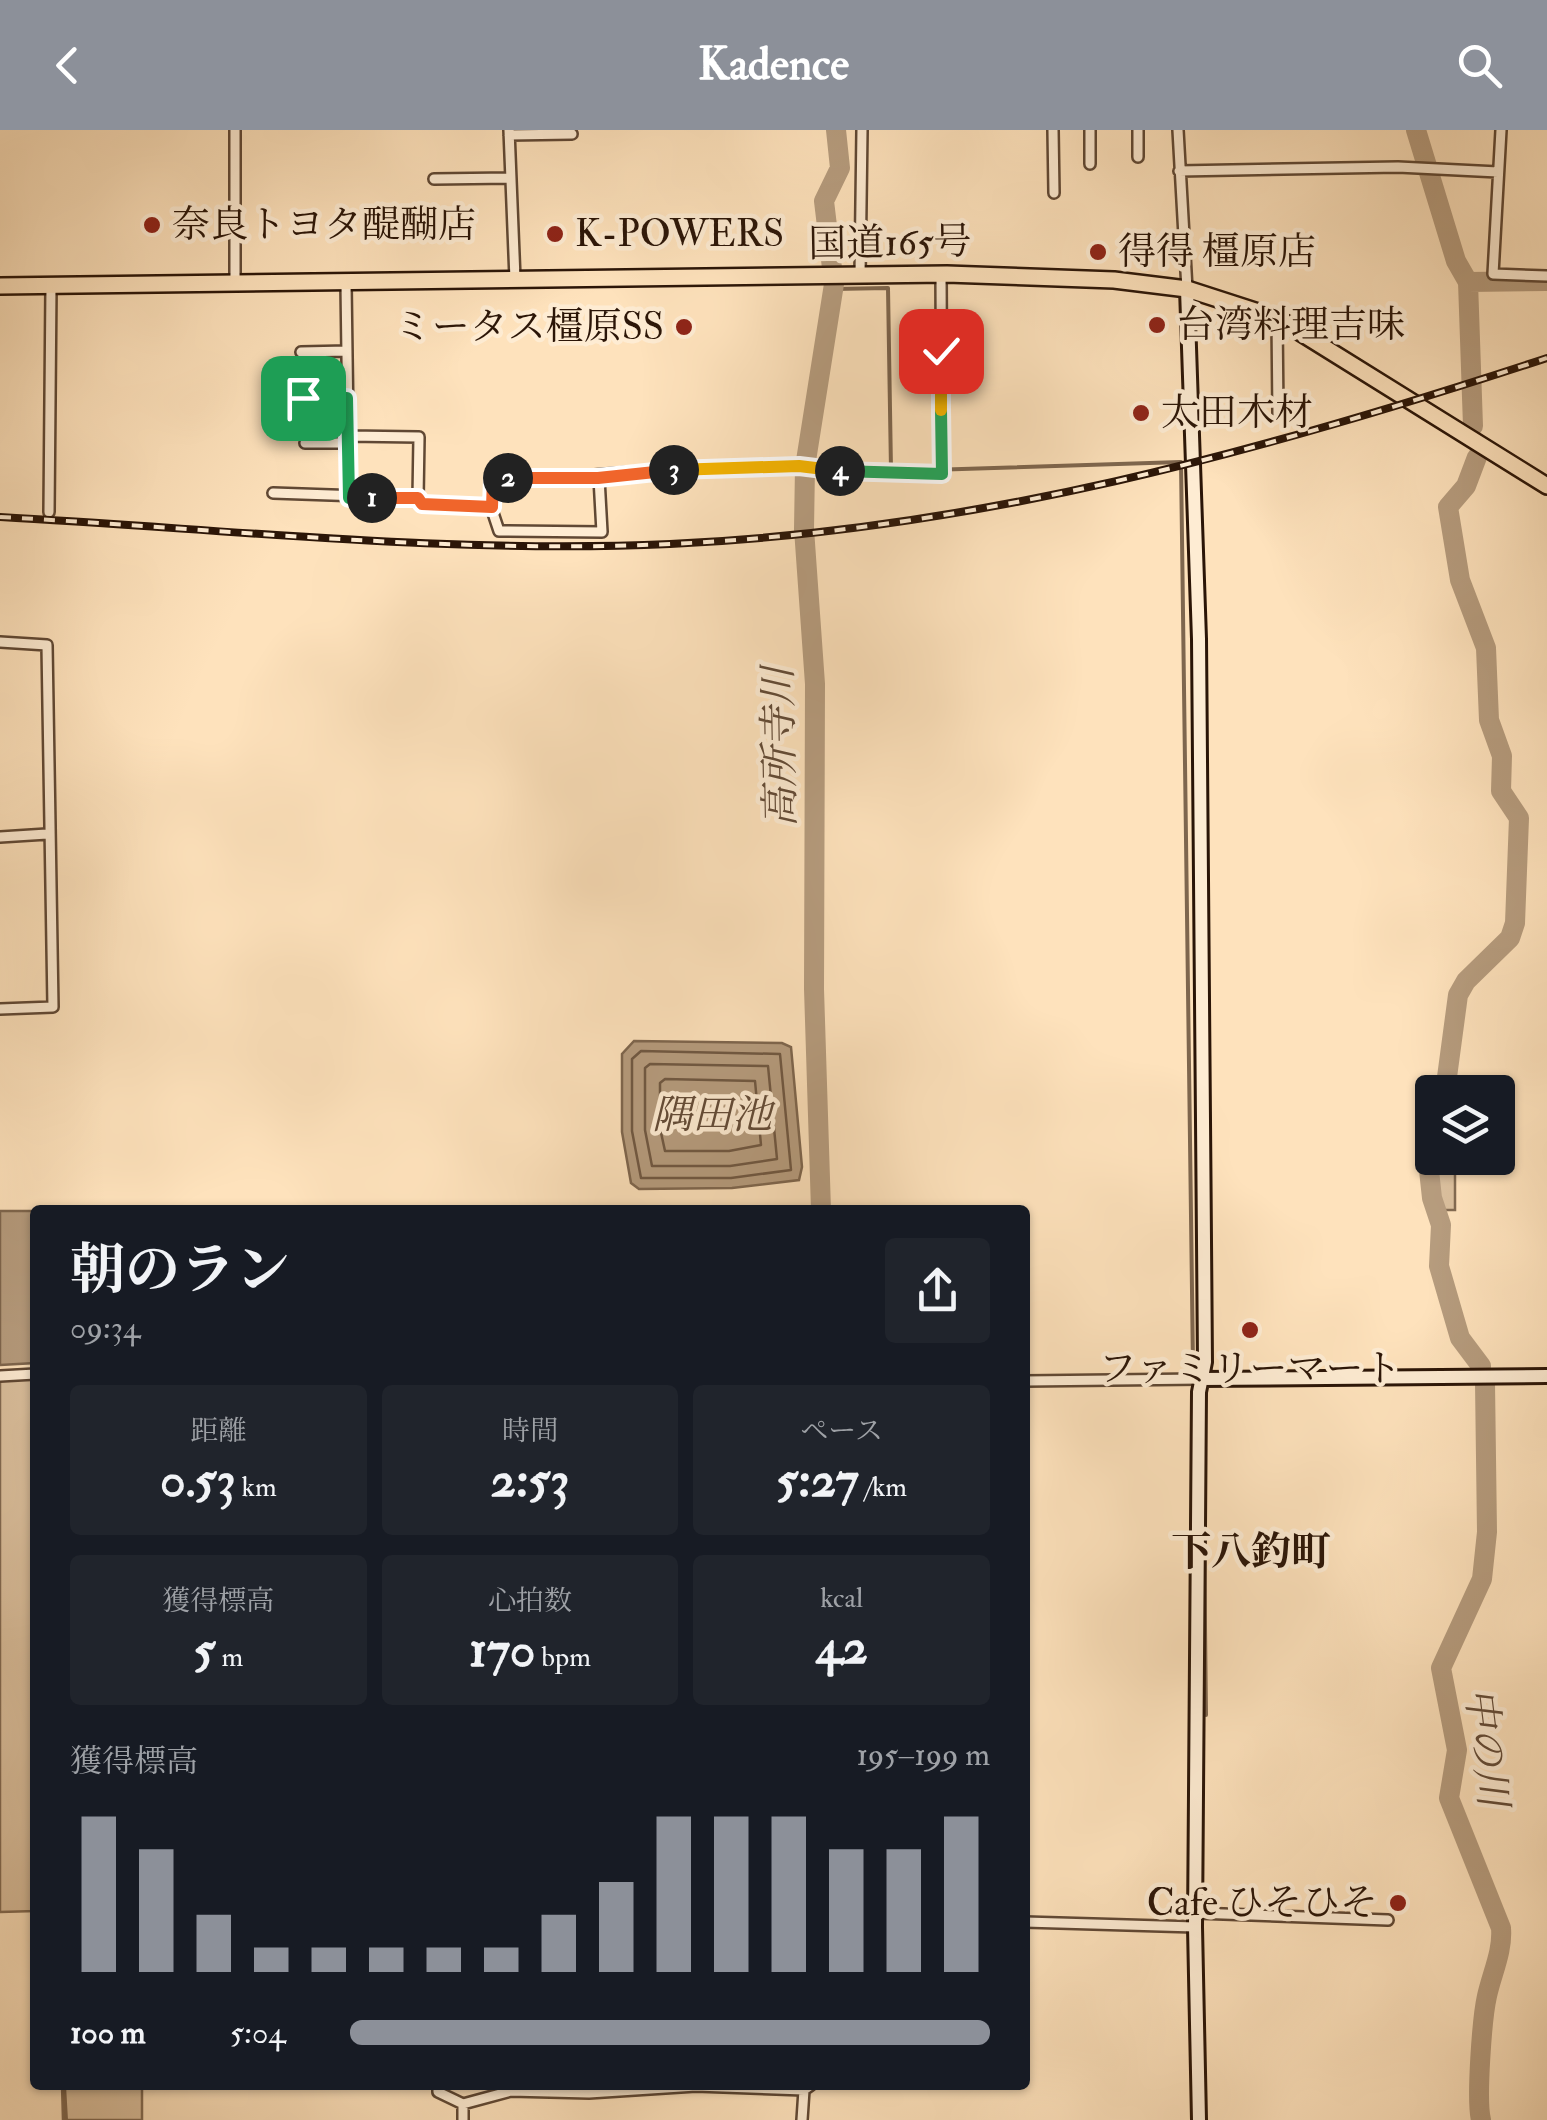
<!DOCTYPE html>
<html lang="ja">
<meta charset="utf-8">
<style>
body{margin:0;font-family:"IM FELL Double Pica","Noto Serif JP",serif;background:#20242c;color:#f1f3f6;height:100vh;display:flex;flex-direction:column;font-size:38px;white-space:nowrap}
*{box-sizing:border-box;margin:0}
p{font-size:32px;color:#9ea1a6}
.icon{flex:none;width:55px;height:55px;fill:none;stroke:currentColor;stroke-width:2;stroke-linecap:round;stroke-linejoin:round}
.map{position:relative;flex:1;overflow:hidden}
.details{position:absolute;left:30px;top:1075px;width:1000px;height:885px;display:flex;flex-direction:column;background:#171b24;border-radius:10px;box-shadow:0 2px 8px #0004}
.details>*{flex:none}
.tools{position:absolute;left:1415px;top:945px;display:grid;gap:20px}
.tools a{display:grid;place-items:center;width:100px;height:100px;border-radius:10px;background:#171b24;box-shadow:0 2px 8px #0004;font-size:50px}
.pin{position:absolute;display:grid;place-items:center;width:85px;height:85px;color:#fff;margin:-42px;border-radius:20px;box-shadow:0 5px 15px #0006}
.km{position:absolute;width:50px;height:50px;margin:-25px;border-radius:50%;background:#222;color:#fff;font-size:28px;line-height:50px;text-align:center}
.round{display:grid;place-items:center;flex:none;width:105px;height:105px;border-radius:10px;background:#20242c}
.head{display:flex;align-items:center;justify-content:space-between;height:170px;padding:0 40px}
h1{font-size:55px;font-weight:700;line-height:75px}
.figures{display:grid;grid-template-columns:repeat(3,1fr);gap:15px;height:170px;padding:10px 40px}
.figures div{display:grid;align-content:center;border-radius:10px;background:#20242c;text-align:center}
.figures b{font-size:50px;font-weight:700}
.figures small{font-size:28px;font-weight:400}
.figures p{font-size:28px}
.chart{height:280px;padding:20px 40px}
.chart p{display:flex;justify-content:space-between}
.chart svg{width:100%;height:180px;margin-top:10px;stroke:#8c9099;stroke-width:6}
ul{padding:0 40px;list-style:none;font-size:32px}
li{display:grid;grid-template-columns:160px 120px 1fr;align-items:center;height:75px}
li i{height:25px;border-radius:12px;background:#8c9099}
header{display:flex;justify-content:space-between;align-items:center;height:130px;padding:0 40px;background:#8c9099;color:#fff;font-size:45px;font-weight:700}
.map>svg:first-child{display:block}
.green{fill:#dabf9d;stroke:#826a52;stroke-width:2.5}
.water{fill:#b69c7e;stroke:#7e664e;stroke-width:2.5}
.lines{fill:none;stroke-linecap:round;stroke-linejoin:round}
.shore{stroke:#705842;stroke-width:2.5}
.stream{stroke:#7e664e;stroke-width:4}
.river{stroke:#b69c7e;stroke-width:20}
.street-casing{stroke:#604834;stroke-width:14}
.secondary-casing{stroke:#2b1507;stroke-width:18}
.highway-casing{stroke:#2b1507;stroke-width:20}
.street{stroke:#feecd3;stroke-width:9}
.secondary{stroke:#feecd3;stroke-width:12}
.highway{stroke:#fee2bc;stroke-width:15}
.rail-casing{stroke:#2b1507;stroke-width:8}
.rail{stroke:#feecd3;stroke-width:4;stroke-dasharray:11;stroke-linecap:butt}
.split-1-casing{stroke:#fff;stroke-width:20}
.split-2-casing{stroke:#fff;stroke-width:20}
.split-3-casing{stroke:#fff;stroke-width:20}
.split-4-casing{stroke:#fff;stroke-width:20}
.split-5-casing{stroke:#fff;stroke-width:20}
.split-6-casing{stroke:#fff;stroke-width:20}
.split-1{stroke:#22a559;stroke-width:12}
.split-2{stroke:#f0652b;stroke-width:12}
.split-3{stroke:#f0652b;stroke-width:12}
.split-4{stroke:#f5b400;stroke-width:12}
.split-5{stroke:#22a559;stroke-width:12}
.split-6{stroke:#f5b400;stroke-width:12}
.poi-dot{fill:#8f2418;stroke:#feecd3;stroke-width:4}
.labels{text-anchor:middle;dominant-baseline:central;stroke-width:9;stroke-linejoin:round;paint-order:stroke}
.poi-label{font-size:38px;fill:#2b1507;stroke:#feecd3;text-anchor:start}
.street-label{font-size:38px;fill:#2b1507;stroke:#feecd3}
.water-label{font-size:40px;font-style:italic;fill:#634b37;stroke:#feecd3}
.neighbourhood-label{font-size:40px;font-weight:bold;fill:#2b1507;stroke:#feecd3}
</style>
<header><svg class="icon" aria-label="back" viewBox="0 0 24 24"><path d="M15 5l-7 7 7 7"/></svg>Kadence<svg class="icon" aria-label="search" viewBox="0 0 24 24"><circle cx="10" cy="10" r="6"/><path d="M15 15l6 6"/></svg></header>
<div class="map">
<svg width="1547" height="1990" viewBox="0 0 1547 1990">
<rect width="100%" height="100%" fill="#fee2bc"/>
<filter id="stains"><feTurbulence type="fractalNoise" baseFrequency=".002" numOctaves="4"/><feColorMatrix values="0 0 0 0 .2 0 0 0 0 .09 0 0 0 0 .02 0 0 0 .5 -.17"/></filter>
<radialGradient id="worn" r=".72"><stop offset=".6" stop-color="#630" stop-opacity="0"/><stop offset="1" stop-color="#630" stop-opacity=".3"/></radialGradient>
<path class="green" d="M1433,1028H1455V1080H1441Z
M35,1249V1781L0,1782V1251Z
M62,1955H142V1990H63Z"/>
<path class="water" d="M634,911L782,913L791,917L802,1037L799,1050L732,1058L639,1059L631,1053L622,1002V924Z
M0,1081H35V1233L0,1235Z"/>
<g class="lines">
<path class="shore" d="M641,921L780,924L791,1040L731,1048H641L632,1001V929Z
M650,934L768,936L777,1029L730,1036H652L645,1000V938Z
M665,949L755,951L761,1015L729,1021H665L660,998V953Z"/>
<path class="stream" d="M833,159L888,158L891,340
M930,340L1181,332L1193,1236
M1204,1410L1206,1585
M64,1955L66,1990"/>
<path class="river" d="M1416,0L1456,131L1468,152L1473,296
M832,138L824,71L840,38L836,0
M1468,152L1547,151
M1445,962L1458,865L1466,851L1510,808L1515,793L1519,688L1501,661L1502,626L1489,590L1486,518L1460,450L1448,377L1466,356L1477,327
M1432,1004L1427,1022L1432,1068L1441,1095L1439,1136L1460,1208L1481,1236
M821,1080L814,859L815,554L804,399L805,337L834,154
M1481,1990C1476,1970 1482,1888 1487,1866C1492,1843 1503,1821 1501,1798L1449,1668L1457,1620L1441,1538L1482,1449L1487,1402L1485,1253"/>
<defs>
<path id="street" d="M235,0V153
M509,0L515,149
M1053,0L1054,63
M1090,0V34
M1138,0V27
M1178,0L1187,159
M1501,0L1493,144L1547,146
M509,5L572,4
M1179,41L1398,37L1498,42
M434,49L511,48
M860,145L862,0
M346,154L349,368
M1277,188L1278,284
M301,222L347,221
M303,268H347
M348,306L419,307L418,368
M305,313H347
M273,363L418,368L421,374L491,377L493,348C571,351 644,338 721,337C796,336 869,345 942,344L941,144
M491,377L499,401L602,402L599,348
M49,382L51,156
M0,512L47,515L53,877L0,879
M0,707L47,704
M0,1246L35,1244
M1025,1251L1201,1249
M1196,1783L1388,1790
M1025,1792L1195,1797
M438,1955V1962L463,1974L511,1961L589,1963L696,1956L804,1960L811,1955
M463,1990V1974
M802,1990L804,1960"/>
<path id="secondary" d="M1187,159L1199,509L1205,1232L1199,1262L1195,1797L1199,1990
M1201,1249L1547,1246"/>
<path id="highway" d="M0,156L947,144L1114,150L1187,159L1277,188L1547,356"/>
</defs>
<use href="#street" class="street-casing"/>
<use href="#secondary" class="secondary-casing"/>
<use href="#highway" class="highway-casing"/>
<use href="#street" class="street"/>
<use href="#secondary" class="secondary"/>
<use href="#highway" class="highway"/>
<defs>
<path id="rail" d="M0,387C223,399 447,424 670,414C976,400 1258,323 1547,228"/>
</defs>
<use href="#rail" class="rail-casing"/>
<use href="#rail" class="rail"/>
</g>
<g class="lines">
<defs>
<path id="split-1" d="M303,268H347L349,368H372"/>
<path id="split-2" d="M372,368H418L422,374L492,377L493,348H508"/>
<path id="split-3" d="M508,348H598L674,340"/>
<path id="split-4" d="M674,340L799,336L840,341"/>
<path id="split-5" d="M840,341L942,344L941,280"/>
<path id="split-6" d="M941,221V280"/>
</defs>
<use href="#split-1" class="split-1-casing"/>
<use href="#split-2" class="split-2-casing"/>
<use href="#split-3" class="split-3-casing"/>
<use href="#split-4" class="split-4-casing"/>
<use href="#split-5" class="split-5-casing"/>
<use href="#split-6" class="split-6-casing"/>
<use href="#split-1" class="split-1"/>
<use href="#split-2" class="split-2"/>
<use href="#split-3" class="split-3"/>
<use href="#split-4" class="split-4"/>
<use href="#split-5" class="split-5"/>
<use href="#split-6" class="split-6"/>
</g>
<g class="poi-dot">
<circle cx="152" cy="95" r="10"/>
<circle cx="555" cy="104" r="10"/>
<circle cx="1098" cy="122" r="10"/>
<circle cx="1157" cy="195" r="10"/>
<circle cx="684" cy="197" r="10"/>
<circle cx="1141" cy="283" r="10"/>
<circle cx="1250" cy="1200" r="10"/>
<circle cx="1398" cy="1773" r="10"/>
</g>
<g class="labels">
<g class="poi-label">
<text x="172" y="95">奈良トヨタ醍醐店</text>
<text x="575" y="104">K-POWERS</text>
<text x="1118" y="122">得得 橿原店</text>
<text x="1177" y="195">台湾料理吉味</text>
<text x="664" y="197" text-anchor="end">ミータス橿原SS</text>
<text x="1161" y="283">太田木材</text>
<text x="1250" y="1239" text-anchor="middle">ファミリーマート</text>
<text x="1378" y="1773" text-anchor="end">Cafe ひそひそ</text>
</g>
<g class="street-label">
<text transform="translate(890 113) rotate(-1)">国道165号</text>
</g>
<g class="water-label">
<text transform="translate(780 617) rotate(-91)">高所寺川</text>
<text x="712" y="985">隅田池</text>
<text transform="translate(1486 1617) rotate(83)">中の川</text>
</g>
<g class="neighbourhood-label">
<text x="1251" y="1422">下八釣町</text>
</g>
</g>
<rect width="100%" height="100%" filter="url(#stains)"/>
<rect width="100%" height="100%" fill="url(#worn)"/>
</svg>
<div class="tools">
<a><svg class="icon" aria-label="layers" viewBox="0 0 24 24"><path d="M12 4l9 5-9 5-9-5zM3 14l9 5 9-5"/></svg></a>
</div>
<div class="pin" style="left:303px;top:268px;background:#1e9e55"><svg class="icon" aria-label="arrive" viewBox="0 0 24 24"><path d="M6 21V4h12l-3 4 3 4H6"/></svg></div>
<div class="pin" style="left:941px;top:221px;background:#d93025"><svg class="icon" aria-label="check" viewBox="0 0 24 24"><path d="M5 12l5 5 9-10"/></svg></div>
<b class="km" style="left:372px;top:368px">1</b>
<b class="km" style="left:508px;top:348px">2</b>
<b class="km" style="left:674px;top:340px">3</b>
<b class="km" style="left:840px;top:341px">4</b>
<section class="details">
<div class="head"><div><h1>朝のラン</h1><p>09:34</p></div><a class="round"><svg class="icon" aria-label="share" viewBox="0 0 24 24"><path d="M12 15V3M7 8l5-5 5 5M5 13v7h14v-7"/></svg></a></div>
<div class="figures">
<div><p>距離</p><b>0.53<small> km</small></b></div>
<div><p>時間</p><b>2:53</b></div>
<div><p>ペース</p><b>5:27<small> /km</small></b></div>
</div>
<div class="figures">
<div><p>獲得標高</p><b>5<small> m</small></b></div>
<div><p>心拍数</p><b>170<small> bpm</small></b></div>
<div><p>kcal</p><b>42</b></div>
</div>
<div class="chart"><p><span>獲得標高</span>195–199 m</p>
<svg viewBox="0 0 160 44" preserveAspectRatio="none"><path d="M5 44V6M15 44V14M25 44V30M35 44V38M45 44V38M55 44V38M65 44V38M75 44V38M85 44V30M95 44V22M105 44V6M115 44V6M125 44V6M135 44V14M145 44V14M155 44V6"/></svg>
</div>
<ul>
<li><b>100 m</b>5:04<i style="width:100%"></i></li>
</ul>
</section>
</div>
